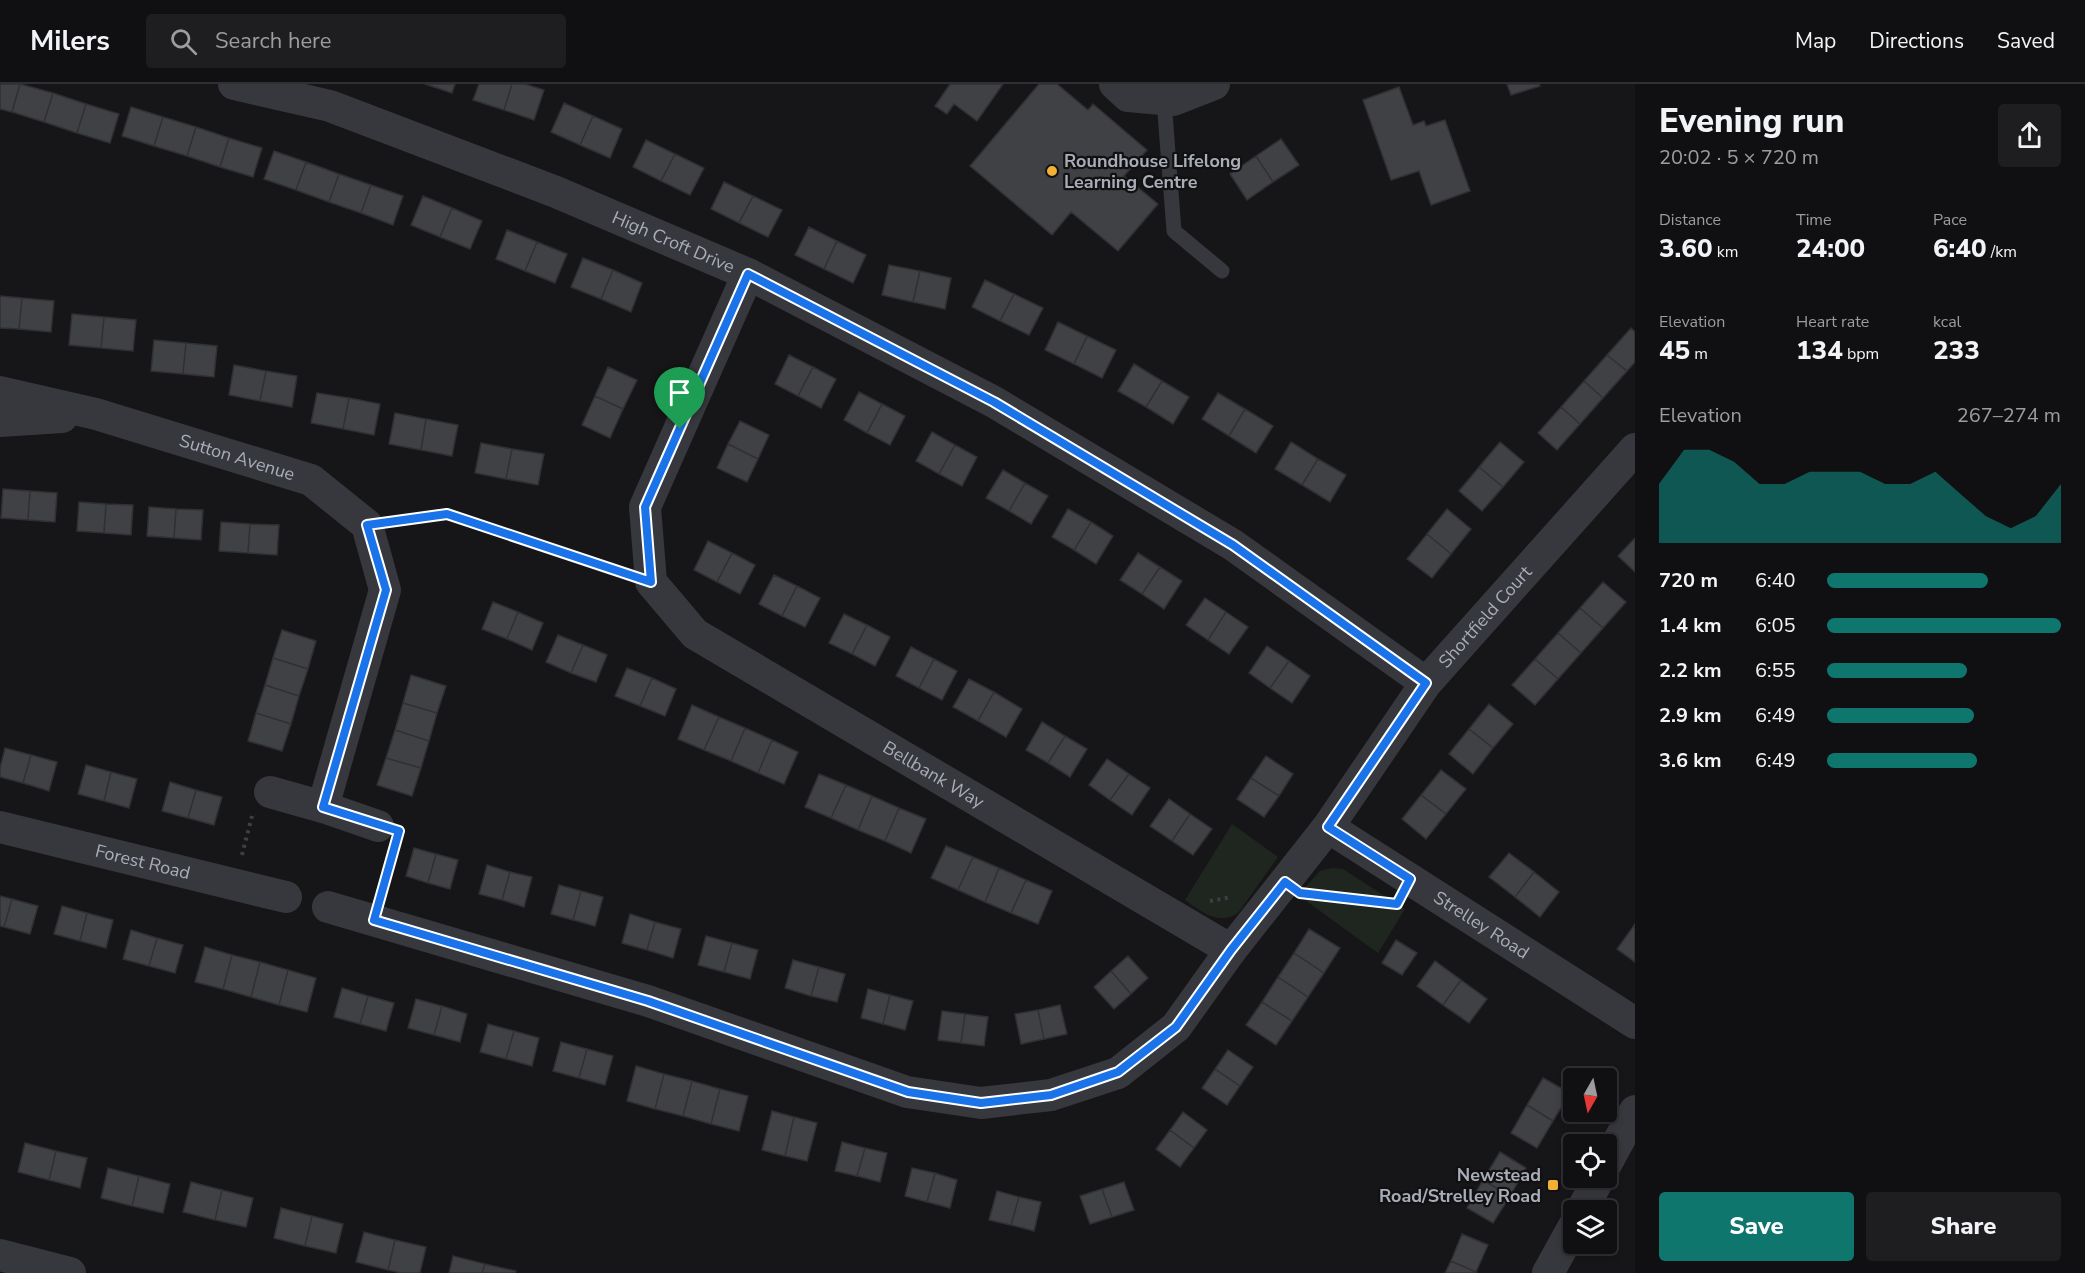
<!DOCTYPE html>
<meta charset="utf-8">
<style>
body{margin:0;font-family:"Nunito Sans",sans-serif;background:#1e1e20;color:#f1f3f6;height:100vh;display:flex;flex-direction:column;font-size:22px;white-space:nowrap}
*{box-sizing:border-box;margin:0}
p{font-size:20px;color:#9c9d9f}
.icon{flex:none;width:33px;height:33px;fill:none;stroke:currentColor;stroke-width:2;stroke-linecap:round;stroke-linejoin:round}
.map{position:relative;flex:1;overflow:hidden}
.side{display:flex;flex-direction:column;background:#101012;width:450px}
.side>*{flex:none}
.needle{width:39px;rotate:189deg}
.fabs{position:absolute;left:1563px;top:984px;display:grid;gap:12px}
.fabs a{display:grid;place-items:center;width:54px;height:54px;border-radius:6px;background:#101012;box-shadow:0 3px 9px #0003,0 0 0 2px #303032;font-size:30px}
.pin{position:absolute;display:grid;place-items:center;width:51px;height:51px;color:#fff;margin:-62px -26px;border-radius:50% 50% 50% 0;rotate:-45deg;box-shadow:0 0 6px #0007}
.pin .icon{rotate:45deg}
.round{display:grid;place-items:center;flex:none;width:63px;height:63px;border-radius:6px;background:#1e1e20}
.overview{display:flex;align-items:center;justify-content:space-between;height:102px;padding:0 24px}
h1{font-size:33px;font-weight:800;line-height:45px}
.figures{display:grid;grid-template-columns:repeat(3,1fr);gap:9px;height:102px;padding:6px 24px}
.figures div{display:grid;align-content:center}
.figures b{font-size:26px;font-weight:800}
.figures small{font-size:16px;font-weight:400}
.figures p{font-size:16px}
.chart{height:168px;padding:12px 24px}
.chart p{display:flex;justify-content:space-between}
.chart svg{width:100%;height:108px;margin-top:6px;fill:#0f766e;opacity:.7}
.action{display:flex;gap:12px;margin-top:auto;padding:12px 24px}
.action a{flex:1;height:69px;border-radius:6px;background:#0f766e;color:#fff;font-size:24px;font-weight:800;line-height:69px;text-align:center}
.action a+a{background:#1e1e20;color:#f1f3f6}
ul{padding:0 24px;list-style:none;font-size:20px}
li{display:grid;grid-template-columns:96px 72px 1fr;align-items:center;height:45px}
li i{height:15px;border-radius:8px;background:#0f766e}
header{display:flex;align-items:center;gap:36px;box-sizing:border-box;height:84px;padding:0 30px;background:#101012;border-bottom:2px solid #303032}
header strong{font-size:28px}
nav{display:flex;gap:33px;margin-inline-start:auto;font-size:21px}
.search{width:420px;height:54px;background:#1e1e20;display:flex;align-items:center;gap:15px;box-sizing:border-box;padding:0 21px;border-radius:6px;color:#9c9d9f;font-size:22px}
main{display:flex;flex:1;min-height:0}
.map>svg:first-child{display:block}
.green{fill:#1e261f}
.building{fill:#404145;stroke:#303034;stroke-width:1.5}
.lines{fill:none;stroke-linecap:round;stroke-linejoin:round}
.path{stroke:#3d3f44;stroke-width:4;stroke-dasharray:3 4.5;stroke-linecap:butt}
.lane{stroke:#37383d;stroke-width:15}
.street{stroke:#37383d;stroke-width:32}
.route-casing{stroke:#fff;stroke-width:12}
.route{stroke:#1a73e8;stroke-width:8}
.poi-dot{fill:#f2b134;stroke:#111113;stroke-width:2}
.labels{text-anchor:middle;dominant-baseline:central;stroke-width:4.5;stroke-linejoin:round;paint-order:stroke}
.poi-label{font-size:18px;font-weight:bold;fill:#a8adb8;stroke:#111113;text-anchor:start}
.street-label{font-size:18px;fill:#a8adb8;stroke:#111113}
</style>
<header>
<strong>Milers</strong>
<div class="search"><svg class="icon" aria-label="search" viewBox="0 0 24 24"><circle cx="10" cy="10" r="6"/><path d="M15 15l6 6"/></svg>Search here</div>
<nav><a>Map</a><a>Directions</a><a>Saved</a></nav>
</header>
<main>
<div class="map">
<svg width="1635" height="1189" viewBox="0 0 1635 1189">
<rect width="100%" height="100%" fill="#161618"/>
<path class="green" d="M1232,740L1278,773L1238,829C1218,842 1202,828 1185,816Z
M1332,784L1343,785L1405,825L1378,869L1298,811L1320,787Z"/>
<path class="building" d="M0,0H20L12,28L0,25Z
M20,0L53,9L44,38L12,28Z
M425,0H455L452,9Z
M479,0H512L504,26L473,16Z
M512,0H525L544,6L534,36L504,26Z
M950,0H1003L977,37L954,20L947,30L935,22Z
M1039,0H1057L1088,26L1093,20L1147,66L1124,92L1158,120L1118,167L1071,128L1052,151L970,82Z
M1507,0H1539L1540,2L1511,11Z
M1399,3L1413,41L1424,37L1426,42L1445,36L1470,107L1431,121L1419,87L1391,96L1363,16Z
M53,9L86,20L77,49L44,38Z
M564,19L593,32L580,61L551,48Z
M86,20L119,30L110,59L77,49Z
M131,23L163,33L154,62L122,52Z
M593,32L622,45L610,74L580,61Z
M163,33L196,43L187,72L154,62Z
M196,43L229,54L220,83L187,72Z
M229,54L262,64L253,93L220,83Z
M1281,55L1299,81L1273,98L1256,72Z
M646,56L675,70L661,97L633,83Z
M274,67L306,78L296,106L264,95Z
M675,70L704,84L690,111L661,97Z
M1256,72L1273,98L1247,116L1230,90Z
M306,78L339,90L329,118L296,106Z
M339,90L371,101L361,129L329,118Z
M724,98L753,112L739,139L711,125Z
M371,101L403,112L393,141L361,129Z
M423,112L452,124L440,153L411,141Z
M753,112L782,126L768,153L739,139Z
M452,124L482,137L470,165L440,153Z
M809,143L837,157L824,185L795,171Z
M507,146L537,158L525,187L496,175Z
M837,157L866,171L853,199L824,185Z
M537,158L567,170L555,199L525,187Z
M583,174L613,186L601,215L571,203Z
M889,181L920,187L913,218L882,211Z
M613,186L642,199L631,228L601,215Z
M920,187L951,194L945,225L913,218Z
M985,196L1014,210L1000,237L972,223Z
M1014,210L1043,224L1029,251L1000,237Z
M0,212L22,214L19,245L0,244Z
M22,214L54,217L51,248L19,245Z
M72,230L104,233L101,264L69,261Z
M104,233L136,236L133,267L101,264Z
M1058,238L1087,252L1074,280L1045,266Z
M1631,244L1635,248V278L1627,287L1607,271Z
M1087,252L1116,266L1102,294L1074,280Z
M154,256L186,259L183,290L151,287Z
M186,259L217,262L214,293L183,290Z
M789,271L813,283L798,312L775,300Z
M1607,271L1627,287L1603,314L1584,297Z
M1134,280L1162,297L1146,323L1118,307Z
M234,281L266,287L260,317L229,311Z
M608,283L637,296L623,325L595,312Z
M813,283L836,295L821,324L798,312Z
M266,287L297,292L292,323L260,317Z
M1162,297L1189,313L1173,340L1146,323Z
M1584,297L1603,314L1580,340L1561,323Z
M859,308L882,320L867,349L844,336Z
M317,309L349,314L343,345L311,339Z
M1218,309L1245,325L1229,352L1202,335Z
M595,312L623,325L610,354L582,341Z
M349,314L380,320L374,351L343,345Z
M882,320L905,332L890,361L867,349Z
M1561,323L1580,340L1557,366L1538,349Z
M1245,325L1273,342L1256,369L1229,352Z
M395,329L426,335L421,366L389,360Z
M426,335L458,341L452,372L421,366Z
M740,337L769,351L758,375L728,360Z
M932,348L955,361L939,390L916,377Z
M1291,358L1318,375L1302,401L1275,385Z
M1500,358L1524,378L1503,403L1479,383Z
M481,359L512,365L506,395L475,389Z
M728,360L758,375L747,398L717,384Z
M955,361L977,373L962,402L939,390Z
M512,365L544,370L538,401L506,395Z
M1318,375L1346,391L1330,418L1302,401Z
M1479,383L1503,403L1482,427L1459,407Z
M1003,386L1025,399L1009,427L986,414Z
M1025,399L1048,412L1031,440L1009,427Z
M3,405L30,407L28,436L1,434Z
M30,407L57,409L55,438L28,436Z
M79,418L106,420L104,449L77,447Z
M106,420L133,421L131,451L104,449Z
M149,423L176,425L174,454L147,452Z
M176,425L203,426L201,456L174,454Z
M1068,425L1091,438L1074,466L1052,453Z
M1447,425L1471,445L1451,470L1427,450Z
M221,438L250,440L248,469L219,467Z
M1091,438L1113,452L1096,480L1074,466Z
M250,440L279,441L277,471L248,469Z
M1427,450L1451,470L1432,494L1407,475Z
M1635,454V488L1618,472Z
M708,457L732,469L717,498L694,486Z
M732,469L755,481L740,510L717,498Z
M1138,469L1160,483L1142,510L1120,496Z
M1160,483L1182,497L1164,525L1142,510Z
M774,491L797,502L782,532L759,520Z
M1603,498L1626,518L1603,544L1580,524Z
M797,502L820,514L805,543L782,532Z
M1205,514L1226,528L1208,556L1186,541Z
M493,518L518,528L507,555L482,545Z
M1580,524L1603,544L1581,569L1558,549Z
M518,528L543,539L532,566L507,555Z
M1226,528L1248,543L1229,570L1208,556Z
M844,530L867,541L852,570L829,559Z
M867,541L890,553L875,582L852,570Z
M282,546L316,557L308,585L273,574Z
M1558,549L1581,569L1558,595L1535,575Z
M558,551L583,561L571,589L546,578Z
M583,561L607,571L596,598L571,589Z
M1267,562L1289,577L1270,604L1249,589Z
M911,563L934,575L919,604L896,592Z
M273,574L308,585L299,612L265,601Z
M934,575L957,587L942,616L919,604Z
M1535,575L1558,595L1535,621L1512,601Z
M1289,577L1310,592L1292,619L1270,604Z
M627,584L652,594L640,622L615,612Z
M411,591L446,602L437,629L403,619Z
M652,594L676,605L665,632L640,622Z
M969,595L994,608L978,637L953,623Z
M265,601L299,612L291,640L256,629Z
M994,608L1022,625L1006,653L978,637Z
M403,619L437,629L429,657L395,646Z
M1489,620L1513,640L1493,664L1469,645Z
M692,621L719,633L704,666L678,655Z
M256,629L291,640L282,667L248,657Z
M719,633L745,644L731,677L704,666Z
M1042,638L1065,652L1048,679L1026,666Z
M745,644L772,656L758,689L731,677Z
M1469,645L1493,664L1473,690L1449,670Z
M395,646L429,657L421,684L386,674Z
M1065,652L1087,665L1070,693L1048,679Z
M772,656L798,668L784,700L758,689Z
M5,664L31,671L23,699L0,693V684Z
M31,671L57,678L49,707L23,699Z
M1266,672L1293,690L1279,712L1251,694Z
M386,674L421,684L412,712L377,701Z
M1107,675L1129,690L1110,716L1089,701Z
M86,681L111,688L104,717L78,710Z
M1441,686L1466,705L1446,730L1421,711Z
M111,688L137,695L129,724L104,717Z
M819,690L846,701L831,734L805,723Z
M1129,690L1150,704L1132,731L1110,716Z
M1251,694L1279,712L1264,733L1237,715Z
M170,698L196,706L188,734L162,727Z
M846,701L872,712L858,746L831,734Z
M196,706L222,713L214,741L188,734Z
M1421,711L1446,730L1426,755L1402,735Z
M872,712L899,724L885,757L858,746Z
M1169,715L1190,730L1172,757L1150,742Z
M899,724L926,735L911,769L885,757Z
M1190,730L1212,745L1193,771L1172,757Z
M946,762L973,773L958,806L931,794Z
M414,764L436,770L428,799L406,792Z
M1509,769L1534,788L1515,813L1489,793Z
M436,770L458,776L450,805L428,799Z
M973,773L999,784L985,818L958,806Z
M487,781L510,788L502,816L479,810Z
M999,784L1026,796L1011,829L985,818Z
M510,788L532,793L524,823L502,816Z
M1534,788L1559,808L1540,833L1515,813Z
M1026,796L1052,807L1038,840L1011,829Z
M559,801L581,807L573,836L551,830Z
M581,807L603,813L595,842L573,836Z
M0,812L12,815L4,843L0,842Z
M12,815L38,822L30,850L4,843Z
M62,822L87,829L80,857L54,850Z
M87,829L113,836L106,864L80,857Z
M630,830L655,838L647,866L622,859Z
M655,838L681,845L673,874L647,866Z
M1635,840V878L1617,865Z
M1309,845L1340,864L1324,889L1294,869Z
M131,846L157,854L149,882L123,875Z
M706,852L732,859L724,888L698,881Z
M157,854L183,861L175,889L149,882Z
M1396,856L1417,869L1402,891L1382,879Z
M732,859L758,866L750,895L724,888Z
M205,863L232,871L223,905L195,898Z
M1294,869L1324,889L1308,913L1278,893Z
M232,871L260,878L251,913L223,905Z
M1128,872L1148,894L1131,910L1111,887Z
M793,876L819,883L811,912L785,904Z
M1435,877L1461,896L1443,921L1417,902Z
M260,878L288,886L279,921L251,913Z
M819,883L845,890L837,918L811,912Z
M288,886L316,894L307,928L279,921Z
M1111,887L1131,910L1114,925L1094,903Z
M1278,893L1308,913L1292,937L1262,918Z
M1461,896L1487,915L1469,939L1443,921Z
M342,904L368,912L360,940L334,933Z
M868,905L890,911L883,940L861,934Z
M890,911L913,917L905,946L883,940Z
M368,912L394,919L386,947L360,940Z
M416,915L442,922L434,951L408,944Z
M1262,918L1292,937L1276,961L1246,941Z
M1060,921L1067,950L1044,955L1038,926Z
M442,922L467,930L460,958L434,951Z
M1038,926L1044,955L1021,960L1015,930Z
M942,927L965,930L961,959L938,956Z
M965,930L988,933L984,962L961,959Z
M488,940L514,947L506,975L480,968Z
M514,947L539,954L532,982L506,975Z
M561,958L587,965L579,994L553,987Z
M587,965L613,972L605,1001L579,994Z
M1228,966L1253,983L1240,1002L1215,985Z
M636,982L664,990L655,1025L627,1017Z
M1215,985L1240,1002L1227,1021L1202,1004Z
M664,990L692,997L683,1032L655,1025Z
M1543,994L1570,1009L1553,1037L1527,1021Z
M692,997L720,1005L711,1040L683,1032Z
M720,1005L748,1012L739,1047L711,1040Z
M1527,1021L1553,1037L1537,1064L1511,1049Z
M772,1027L794,1033L785,1072L762,1066Z
M1183,1028L1207,1046L1194,1064L1170,1046Z
M794,1033L817,1039L807,1077L785,1072Z
M1170,1046L1194,1064L1180,1083L1156,1065Z
M842,1058L865,1064L857,1092L835,1087Z
M25,1059L56,1067L49,1096L18,1088Z
M865,1064L887,1069L880,1098L857,1092Z
M56,1067L87,1074L80,1104L49,1096Z
M1500,1068L1526,1084L1510,1112L1483,1096Z
M108,1084L139,1092L132,1122L101,1114Z
M912,1084L935,1089L927,1118L905,1112Z
M935,1089L957,1096L950,1124L927,1118Z
M139,1092L170,1100L163,1129L132,1122Z
M1483,1096L1510,1112L1493,1139L1467,1124Z
M191,1098L222,1106L215,1136L183,1128Z
M1124,1098L1134,1126L1112,1133L1102,1105Z
M1102,1105L1112,1133L1090,1140L1080,1112Z
M222,1106L253,1114L246,1143L215,1136Z
M997,1107L1019,1113L1011,1141L989,1136Z
M1019,1113L1041,1118L1034,1147L1011,1141Z
M281,1124L312,1132L305,1162L274,1154Z
M312,1132L343,1140L336,1169L305,1162Z
M364,1148L395,1156L388,1186L356,1178Z
M1462,1150L1488,1161L1476,1188L1451,1177Z
M395,1156L426,1163L420,1189H401L388,1186Z
M453,1172L485,1180L482,1189H449Z
M1451,1177L1476,1188V1189H1445Z
M485,1180L516,1187L515,1189H482Z"/>
<g class="lines">
<path class="path" d="M396,437L447,430L619,487
M242,771L252,732
M382,806L393,770
M1313,811L1386,819
M1210,817L1232,813"/>
<path class="lane" d="M1164,16L1174,147L1222,187"/>
<g class="street">
<path id="s1" d="M234,0L330,22L556,108L748,190L994,318L1233,461L1426,599"/>
<path d="M1115,0L1128,12L1173,16L1214,0"/>
<path id="s2" d="M748,190L645,423L651,498L695,550L1231,866"/>
<path id="s3" d="M0,308L96,330L311,396L367,441L385,506L323,723L378,742"/>
<path d="M0,337L62,333"/>
<path d="M270,708L323,723"/>
<path id="s4" d="M0,743L286,813"/>
<path id="s5" d="M1328,743L1635,939"/>
<path id="s6" d="M328,823L648,917L907,1008L981,1019L1051,1011L1118,989L1176,943L1231,866L1328,743L1426,599L1635,365"/>
<path d="M1606,1080L1635,1027"/>
<path d="M1582,1126L1599,1094"/>
<path d="M0,1171L70,1189"/>
<path d="M1548,1189L1574,1142"/>
</g>
</g>
<g class="lines">
<defs>
<path id="route" d="M748,190L994,318L1233,461L1426,599L1328,743L1410,795L1397,820L1300,809L1285,798L1231,866L1176,943L1118,988L1051,1011L981,1019L908,1008L648,917L374,836L399,747L323,723L386,506L367,441L447,430L651,498L645,423Z"/>
</defs>
<use href="#route" class="route-casing"/>
<use href="#route" class="route"/>
</g>
<g class="poi-dot">
<circle cx="1052" cy="87" r="6"/>
<rect x="1547" y="1095" width="12" height="12" rx="3"/>
</g>
<g class="labels">
<g class="poi-label">
<text x="1064" y="77">Roundhouse Lifelong<tspan x="1064" dy="21">Learning Centre</tspan></text>
<text x="1541" y="1091" text-anchor="end">Newstead<tspan x="1541" dy="21">Road/Strelley Road</tspan></text>
</g>
<g class="street-label">
<text stroke="none"><textPath href="#s1" startOffset="468">High Croft Drive</textPath></text>
<text stroke="none"><textPath href="#s3" startOffset="246">Sutton Avenue</textPath></text>
<text stroke="none"><textPath href="#s6" startOffset="1412">Shortfield Court</textPath></text>
<text stroke="none"><textPath href="#s2" startOffset="675">Bellbank Way</textPath></text>
<text stroke="none"><textPath href="#s4" startOffset="147">Forest Road</textPath></text>
<text stroke="none"><textPath href="#s5" startOffset="182">Strelley Road</textPath></text>
</g>
</g>
</svg>
<div class="fabs">
<a><svg class="needle" viewBox="-14 -14 28 28"><path d="M0-13l5 13h-10z" fill="#e53935"/><path d="M0 13l5-13h-10z" fill="#9c9d9f"/></svg></a>
<a><svg class="icon" aria-label="locate" viewBox="0 0 24 24"><circle cx="12" cy="12" r="6"/><path d="M12 2v4M12 18v4M2 12h4M18 12h4"/></svg></a>
<a><svg class="icon" aria-label="layers" viewBox="0 0 24 24"><path d="M12 4l9 5-9 5-9-5zM3 14l9 5 9-5"/></svg></a>
</div>
<div class="pin" style="left:680px;top:345px;background:#1e9e55"><svg class="icon" aria-label="arrive" viewBox="0 0 24 24"><path d="M6 21V4h12l-3 4 3 4H6"/></svg></div>
</div>
<section class="side">
<div class="overview"><div><h1>Evening run</h1><p>20:02 · 5 × 720 m</p></div><a class="round"><svg class="icon" aria-label="share" viewBox="0 0 24 24"><path d="M12 15V3M7 8l5-5 5 5M5 13v7h14v-7"/></svg></a></div>
<div class="figures">
<div><p>Distance</p><b>3.60<small> km</small></b></div>
<div><p>Time</p><b>24:00</b></div>
<div><p>Pace</p><b>6:40<small> /km</small></b></div>
</div>
<div class="figures">
<div><p>Elevation</p><b>45<small> m</small></b></div>
<div><p>Heart rate</p><b>134<small> bpm</small></b></div>
<div><p>kcal</p><b>233</b></div>
</div>
<div class="chart"><p><span>Elevation</span>267–274 m</p>
<svg viewBox="0 0 160 44" preserveAspectRatio="none"><path d="M0 44V20L10 6L20 6L30 11L40 20L50 20L60 15L70 15L80 15L90 20L100 20L110 15L120 24L130 33L140 38L150 33L160 20V44z"/></svg>
</div>
<ul>
<li><b>720 m</b>6:40<i style="width:69%"></i></li>
<li><b>1.4 km</b>6:05<i style="width:100%"></i></li>
<li><b>2.2 km</b>6:55<i style="width:60%"></i></li>
<li><b>2.9 km</b>6:49<i style="width:63%"></i></li>
<li><b>3.6 km</b>6:49<i style="width:64%"></i></li>
</ul>
<div class="action"><a>Save</a><a>Share</a></div>
</section>
</main>
